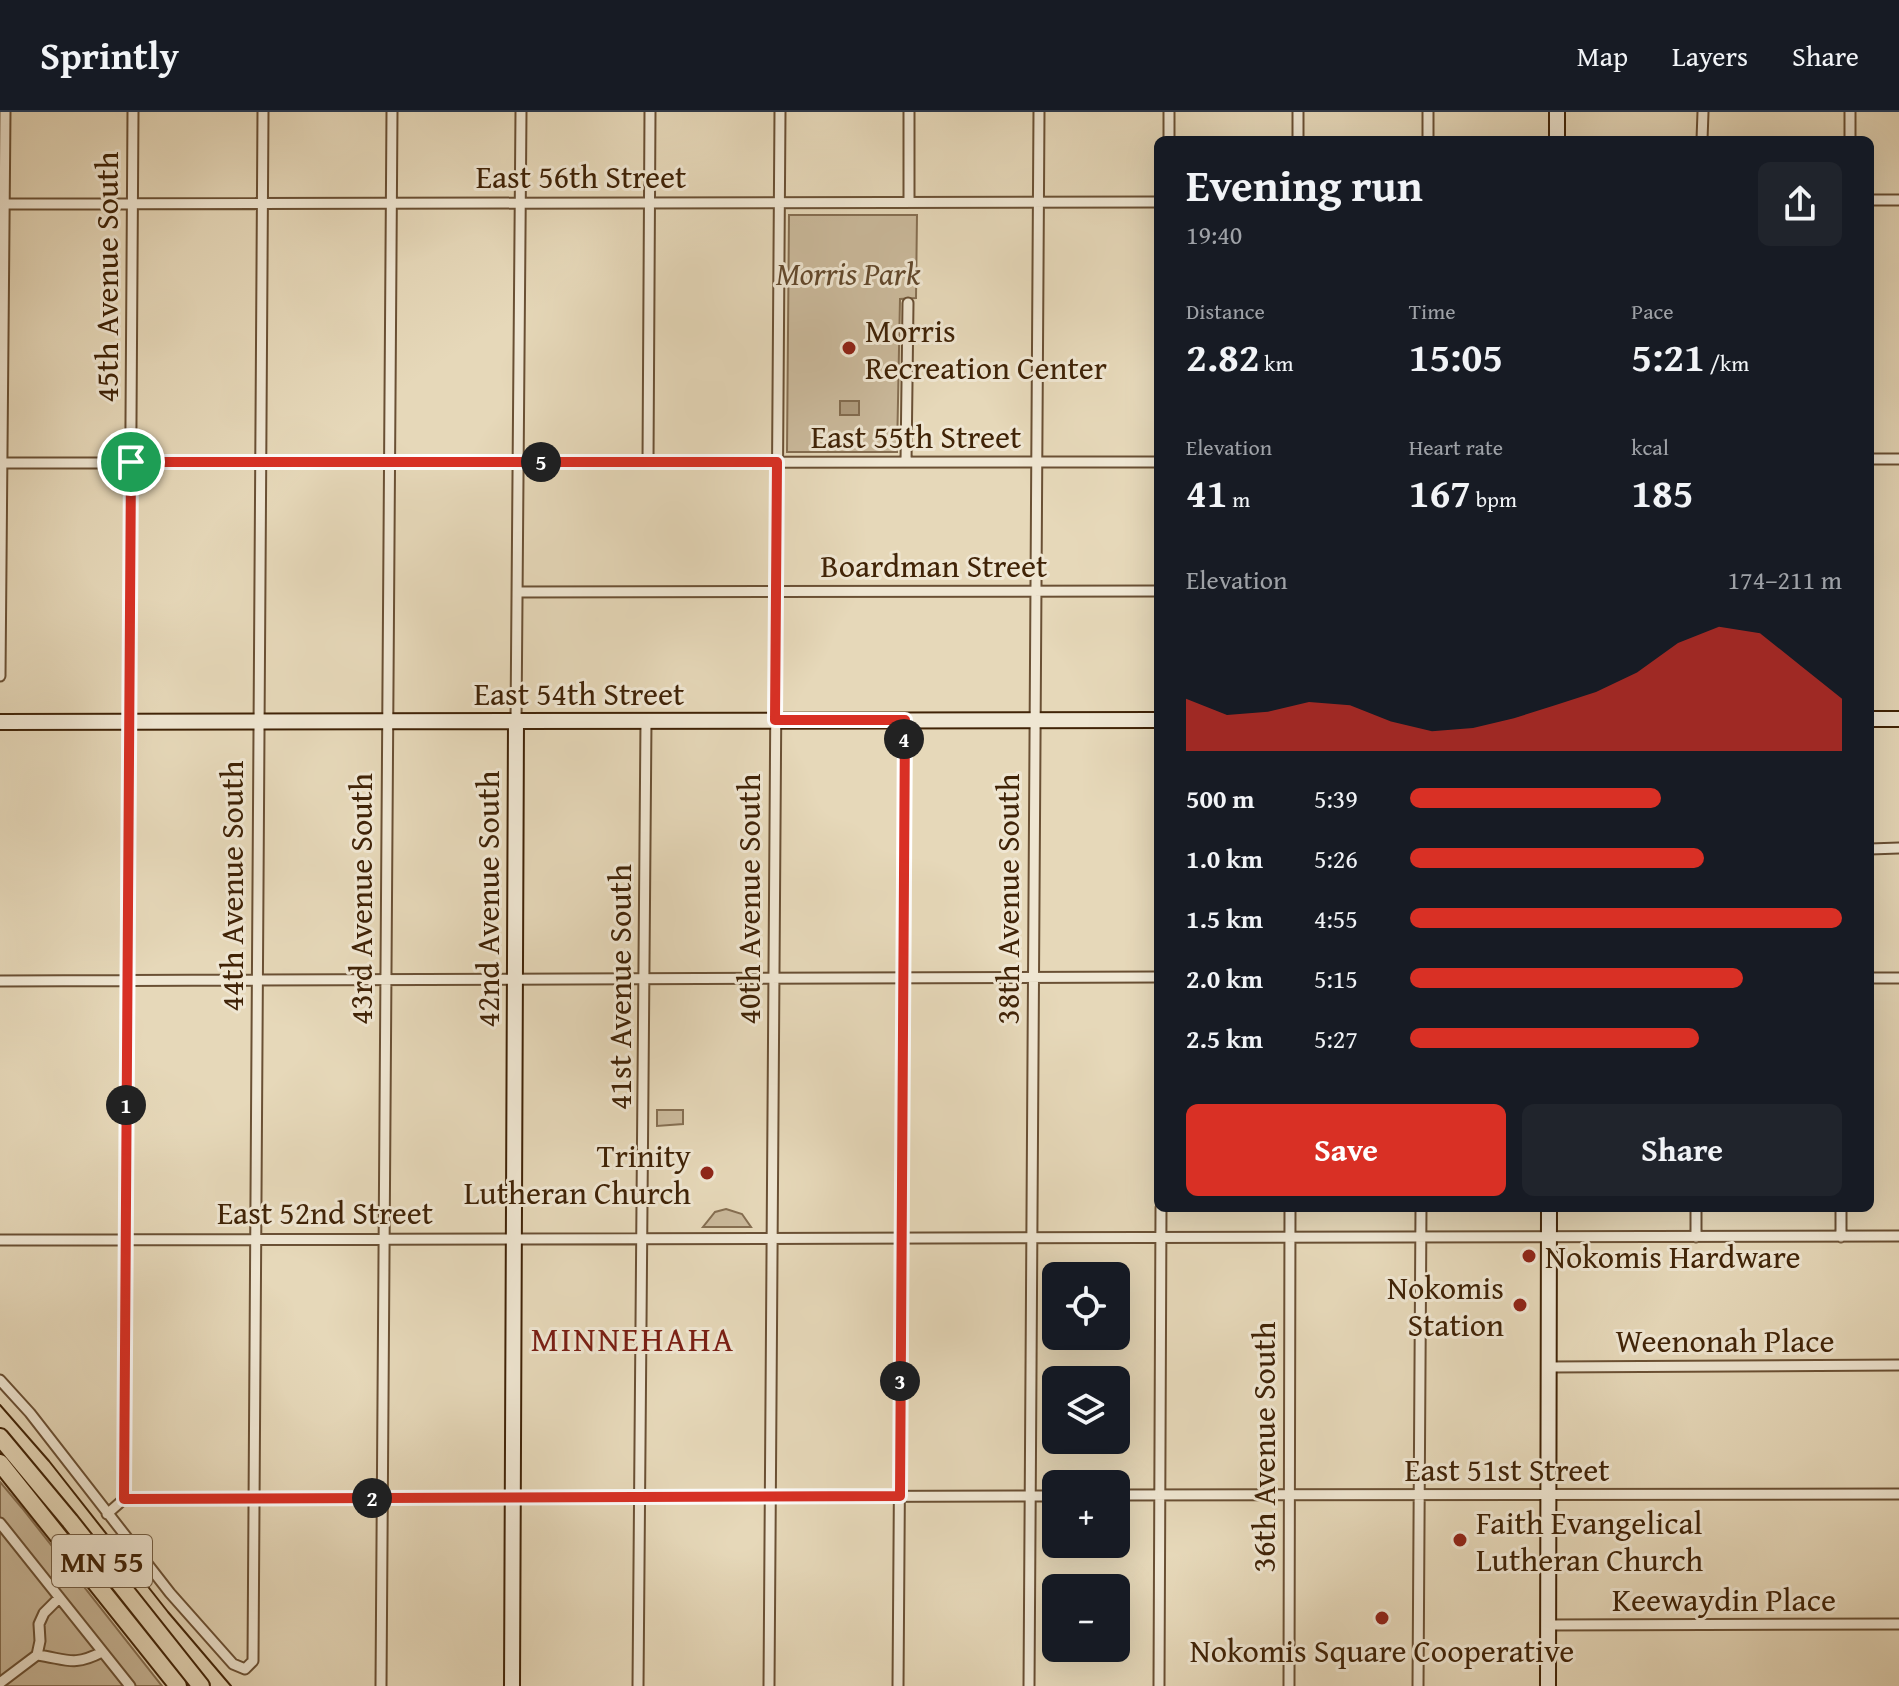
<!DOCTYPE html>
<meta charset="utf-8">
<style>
body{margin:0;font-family:"Gentium Book Plus",serif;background:#20242c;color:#f1f3f6;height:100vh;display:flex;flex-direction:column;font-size:30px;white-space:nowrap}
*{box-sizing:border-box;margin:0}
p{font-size:26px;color:#9ea1a6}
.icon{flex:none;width:44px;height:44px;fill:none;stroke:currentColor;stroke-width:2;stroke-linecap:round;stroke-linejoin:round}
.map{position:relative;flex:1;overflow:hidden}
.drawer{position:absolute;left:1154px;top:24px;width:720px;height:1076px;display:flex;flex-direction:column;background:#171b24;border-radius:12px;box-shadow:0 8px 32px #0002}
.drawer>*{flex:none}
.buttons{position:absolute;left:1042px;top:1150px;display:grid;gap:16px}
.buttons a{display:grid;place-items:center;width:88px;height:88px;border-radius:12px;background:#171b24;box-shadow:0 8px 32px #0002;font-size:40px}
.pin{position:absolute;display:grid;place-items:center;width:68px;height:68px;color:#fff;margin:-34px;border:4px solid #fff;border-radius:50%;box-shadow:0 2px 8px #0007}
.km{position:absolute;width:40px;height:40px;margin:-20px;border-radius:50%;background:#222;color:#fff;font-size:22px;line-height:40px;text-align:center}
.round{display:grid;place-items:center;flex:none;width:84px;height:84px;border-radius:12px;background:#20242c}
.head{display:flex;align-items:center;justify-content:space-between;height:136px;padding:0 32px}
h1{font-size:44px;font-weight:700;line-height:60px}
.figures{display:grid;grid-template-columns:repeat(3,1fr);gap:12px;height:136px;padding:8px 32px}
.figures div{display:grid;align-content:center}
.figures b{font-size:40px;font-weight:700}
.figures small{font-size:22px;font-weight:400}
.figures p{font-size:22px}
.chart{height:224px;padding:16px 32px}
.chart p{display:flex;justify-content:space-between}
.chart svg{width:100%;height:144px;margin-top:8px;fill:#d93025;opacity:.7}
.action{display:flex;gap:16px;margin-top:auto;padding:16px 32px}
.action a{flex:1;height:92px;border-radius:12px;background:#d93025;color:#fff;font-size:32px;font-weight:700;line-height:92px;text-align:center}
.action a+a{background:#20242c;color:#f1f3f6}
ul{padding:0 32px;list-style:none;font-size:26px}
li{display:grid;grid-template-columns:128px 96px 1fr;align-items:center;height:60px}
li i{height:20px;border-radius:10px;background:#d93025}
header{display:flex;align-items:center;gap:48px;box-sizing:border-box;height:112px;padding:0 40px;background:#171b24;border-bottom:2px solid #363941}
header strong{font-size:38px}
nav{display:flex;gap:44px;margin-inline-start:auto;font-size:28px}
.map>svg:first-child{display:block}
.green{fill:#cab99b;stroke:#856e51;stroke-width:2}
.water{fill:#ae9a7c;stroke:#826a4d;stroke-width:2}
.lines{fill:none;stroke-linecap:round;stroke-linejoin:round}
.street-casing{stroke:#6a5034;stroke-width:13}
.secondary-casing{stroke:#402307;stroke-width:18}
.highway-casing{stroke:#402307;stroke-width:20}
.street{stroke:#efe6d2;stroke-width:9}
.secondary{stroke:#efe6d2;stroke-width:14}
.highway{stroke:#e6d8b9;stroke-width:16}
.tram{stroke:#402307;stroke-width:2}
.route-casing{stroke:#fff;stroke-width:16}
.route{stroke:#d93025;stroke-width:10}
.poi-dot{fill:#8f2418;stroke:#efe6d2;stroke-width:3}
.labels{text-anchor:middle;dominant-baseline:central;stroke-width:6;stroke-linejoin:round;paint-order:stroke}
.shield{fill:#efe6d2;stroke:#745e44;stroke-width:2}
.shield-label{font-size:30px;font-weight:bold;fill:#402307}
.street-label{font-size:32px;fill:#402307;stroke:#efe6d2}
.park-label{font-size:32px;font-style:italic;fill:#62482c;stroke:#efe6d2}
.poi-label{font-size:32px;fill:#402307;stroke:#efe6d2;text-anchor:start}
.neighbourhood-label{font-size:34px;letter-spacing:2px;fill:#7a1f14;stroke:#efe6d2}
</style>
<header>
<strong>Sprintly</strong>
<nav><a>Map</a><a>Layers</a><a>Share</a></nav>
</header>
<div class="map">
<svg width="1899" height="1574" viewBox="0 0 1899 1574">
<rect width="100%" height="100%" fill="#e6d8b9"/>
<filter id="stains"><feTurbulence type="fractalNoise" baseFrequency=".0025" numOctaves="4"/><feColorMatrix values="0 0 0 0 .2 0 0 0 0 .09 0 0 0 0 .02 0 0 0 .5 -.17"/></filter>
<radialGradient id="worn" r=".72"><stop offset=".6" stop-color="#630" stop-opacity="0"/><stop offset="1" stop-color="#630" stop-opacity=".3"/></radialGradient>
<path class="green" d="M789,103H917L916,186L900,187L897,340H787Z
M657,998H683V1012L657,1014Z
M726,1097L742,1102L751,1115H703L715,1100Z
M0,1370L22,1396L162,1574H0Z"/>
<path class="water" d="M840,289H859V303H840Z"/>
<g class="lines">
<defs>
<path id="street" d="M1169,28V0
M1298,28V0
M1428,28V0
M1702,28L1703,0
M1850,28V0
M1870,88H1899
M909,90V0
M4,92L1158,90
M1870,347H1899
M648,350L650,0
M906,350L908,191
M2,351L1158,350
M518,480L1158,479
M0,564L5,0
M516,609L521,0
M1870,737L1899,736
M1870,866H1899
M0,869L1158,865
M1696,1125V1096
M1841,1125V1096
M0,1128L1899,1124
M1550,1255L1899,1253
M0,1268L30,1301L170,1481L233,1552L245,1557L253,1549L263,0
M1116,1383L1899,1382
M124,1387L133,0
M107,1402L124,1387L189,1386L1056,1384
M0,1411L130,1574
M1549,1513L1899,1512
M37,1543C67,1547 73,1555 102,1540
M0,1571L37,1543L40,1529L39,1512L44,1501L59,1486
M381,1574L392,0
M638,1574L646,609
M769,1574L780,0
M898,1574L905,608
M1029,1574L1039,0
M1159,1574L1161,1096
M1289,1574L1290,1096
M1418,1574L1421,1096"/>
<path id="secondary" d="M1557,28V0
M1870,607H1899
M0,610L1158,608
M512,1574L516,609
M1548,1574L1549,1096"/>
<path id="highway" d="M0,1325L70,1409L201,1574
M0,1351L178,1574"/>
</defs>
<use href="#street" class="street-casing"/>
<use href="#secondary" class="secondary-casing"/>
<use href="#highway" class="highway-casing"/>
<use href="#street" class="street"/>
<use href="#secondary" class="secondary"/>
<use href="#highway" class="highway"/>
<path class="tram" d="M0,1293L49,1349L168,1500L231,1574"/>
</g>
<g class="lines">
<defs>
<path id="route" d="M131,350H777L775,608H905L900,1384L124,1387Z"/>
</defs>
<use href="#route" class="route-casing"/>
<use href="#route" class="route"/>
</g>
<g class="poi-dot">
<circle cx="849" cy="236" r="8"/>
<circle cx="707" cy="1061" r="8"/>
<circle cx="1529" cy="1144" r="8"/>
<circle cx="1520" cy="1193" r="8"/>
<circle cx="1460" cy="1428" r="8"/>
<circle cx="1382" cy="1506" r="8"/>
</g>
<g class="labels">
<rect class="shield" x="52" y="1423" width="100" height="52" rx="6"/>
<g class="shield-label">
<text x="102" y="1449">MN 55</text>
</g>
<g class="street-label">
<text x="581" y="64">East 56th Street</text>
<text transform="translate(106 165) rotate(-90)">45th Avenue South</text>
<text x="916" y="324">East 55th Street</text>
<text x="934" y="453">Boardman Street</text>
<text x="579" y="581">East 54th Street</text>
<text transform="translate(231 774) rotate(-90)">44th Avenue South</text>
<text transform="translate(360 787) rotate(-90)">43rd Avenue South</text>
<text transform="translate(487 787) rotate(-90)">42nd Avenue South</text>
<text transform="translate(748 787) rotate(-90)">40th Avenue South</text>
<text transform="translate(1007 787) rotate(-90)">38th Avenue South</text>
<text transform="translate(619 875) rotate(-90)">41st Avenue South</text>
<text x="325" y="1100">East 52nd Street</text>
<text x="1725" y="1228">Weenonah Place</text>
<text transform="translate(1263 1335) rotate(-90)">36th Avenue South</text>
<text x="1507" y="1357">East 51st Street</text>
<text x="1724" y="1487">Keewaydin Place</text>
</g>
<g class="park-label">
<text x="848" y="161">Morris Park</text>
</g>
<g class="poi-label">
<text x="865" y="218">Morris<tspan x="865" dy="37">Recreation Center</tspan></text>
<text x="691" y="1043" text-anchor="end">Trinity<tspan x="691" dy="37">Lutheran Church</tspan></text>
<text x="1545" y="1144">Nokomis Hardware</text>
<text x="1504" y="1175" text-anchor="end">Nokomis<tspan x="1504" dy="37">Station</tspan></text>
<text x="1476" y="1410">Faith Evangelical<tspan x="1476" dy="37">Lutheran Church</tspan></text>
<text x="1382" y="1538" text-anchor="middle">Nokomis Square Cooperative</text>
</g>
<g class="neighbourhood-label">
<text x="633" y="1226">MINNEHAHA</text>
</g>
</g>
<rect width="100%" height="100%" filter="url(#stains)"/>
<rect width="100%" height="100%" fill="url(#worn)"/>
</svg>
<div class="buttons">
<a><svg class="icon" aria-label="locate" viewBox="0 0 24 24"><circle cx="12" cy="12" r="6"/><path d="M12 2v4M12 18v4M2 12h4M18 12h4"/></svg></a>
<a><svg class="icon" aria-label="layers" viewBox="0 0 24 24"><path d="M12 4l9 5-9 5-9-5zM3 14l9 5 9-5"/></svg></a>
<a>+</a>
<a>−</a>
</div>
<div class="pin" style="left:131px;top:350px;background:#1e9e55"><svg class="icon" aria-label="arrive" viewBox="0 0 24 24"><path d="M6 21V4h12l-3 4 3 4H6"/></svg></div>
<b class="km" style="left:126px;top:993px">1</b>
<b class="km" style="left:372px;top:1386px">2</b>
<b class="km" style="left:900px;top:1269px">3</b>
<b class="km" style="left:904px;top:627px">4</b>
<b class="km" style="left:541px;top:350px">5</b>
<section class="drawer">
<div class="head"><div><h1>Evening run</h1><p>19:40</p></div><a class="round"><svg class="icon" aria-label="share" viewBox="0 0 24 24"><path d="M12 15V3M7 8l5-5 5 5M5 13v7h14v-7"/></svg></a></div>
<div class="figures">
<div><p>Distance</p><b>2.82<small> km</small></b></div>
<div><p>Time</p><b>15:05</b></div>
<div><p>Pace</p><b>5:21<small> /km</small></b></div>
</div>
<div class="figures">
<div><p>Elevation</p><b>41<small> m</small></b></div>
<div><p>Heart rate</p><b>167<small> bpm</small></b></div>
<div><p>kcal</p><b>185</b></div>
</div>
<div class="chart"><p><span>Elevation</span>174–211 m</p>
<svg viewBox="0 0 160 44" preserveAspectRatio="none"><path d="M0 44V28L10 33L20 32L30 29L40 30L50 35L60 38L70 37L80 34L90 30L100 26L110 20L120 11L130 6L140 8L150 18L160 28V44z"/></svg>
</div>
<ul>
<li><b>500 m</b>5:39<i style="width:58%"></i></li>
<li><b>1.0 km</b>5:26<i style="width:68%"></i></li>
<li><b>1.5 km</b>4:55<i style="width:100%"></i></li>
<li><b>2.0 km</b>5:15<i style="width:77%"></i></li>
<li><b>2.5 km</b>5:27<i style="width:67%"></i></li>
</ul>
<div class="action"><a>Save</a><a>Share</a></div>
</section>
</div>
